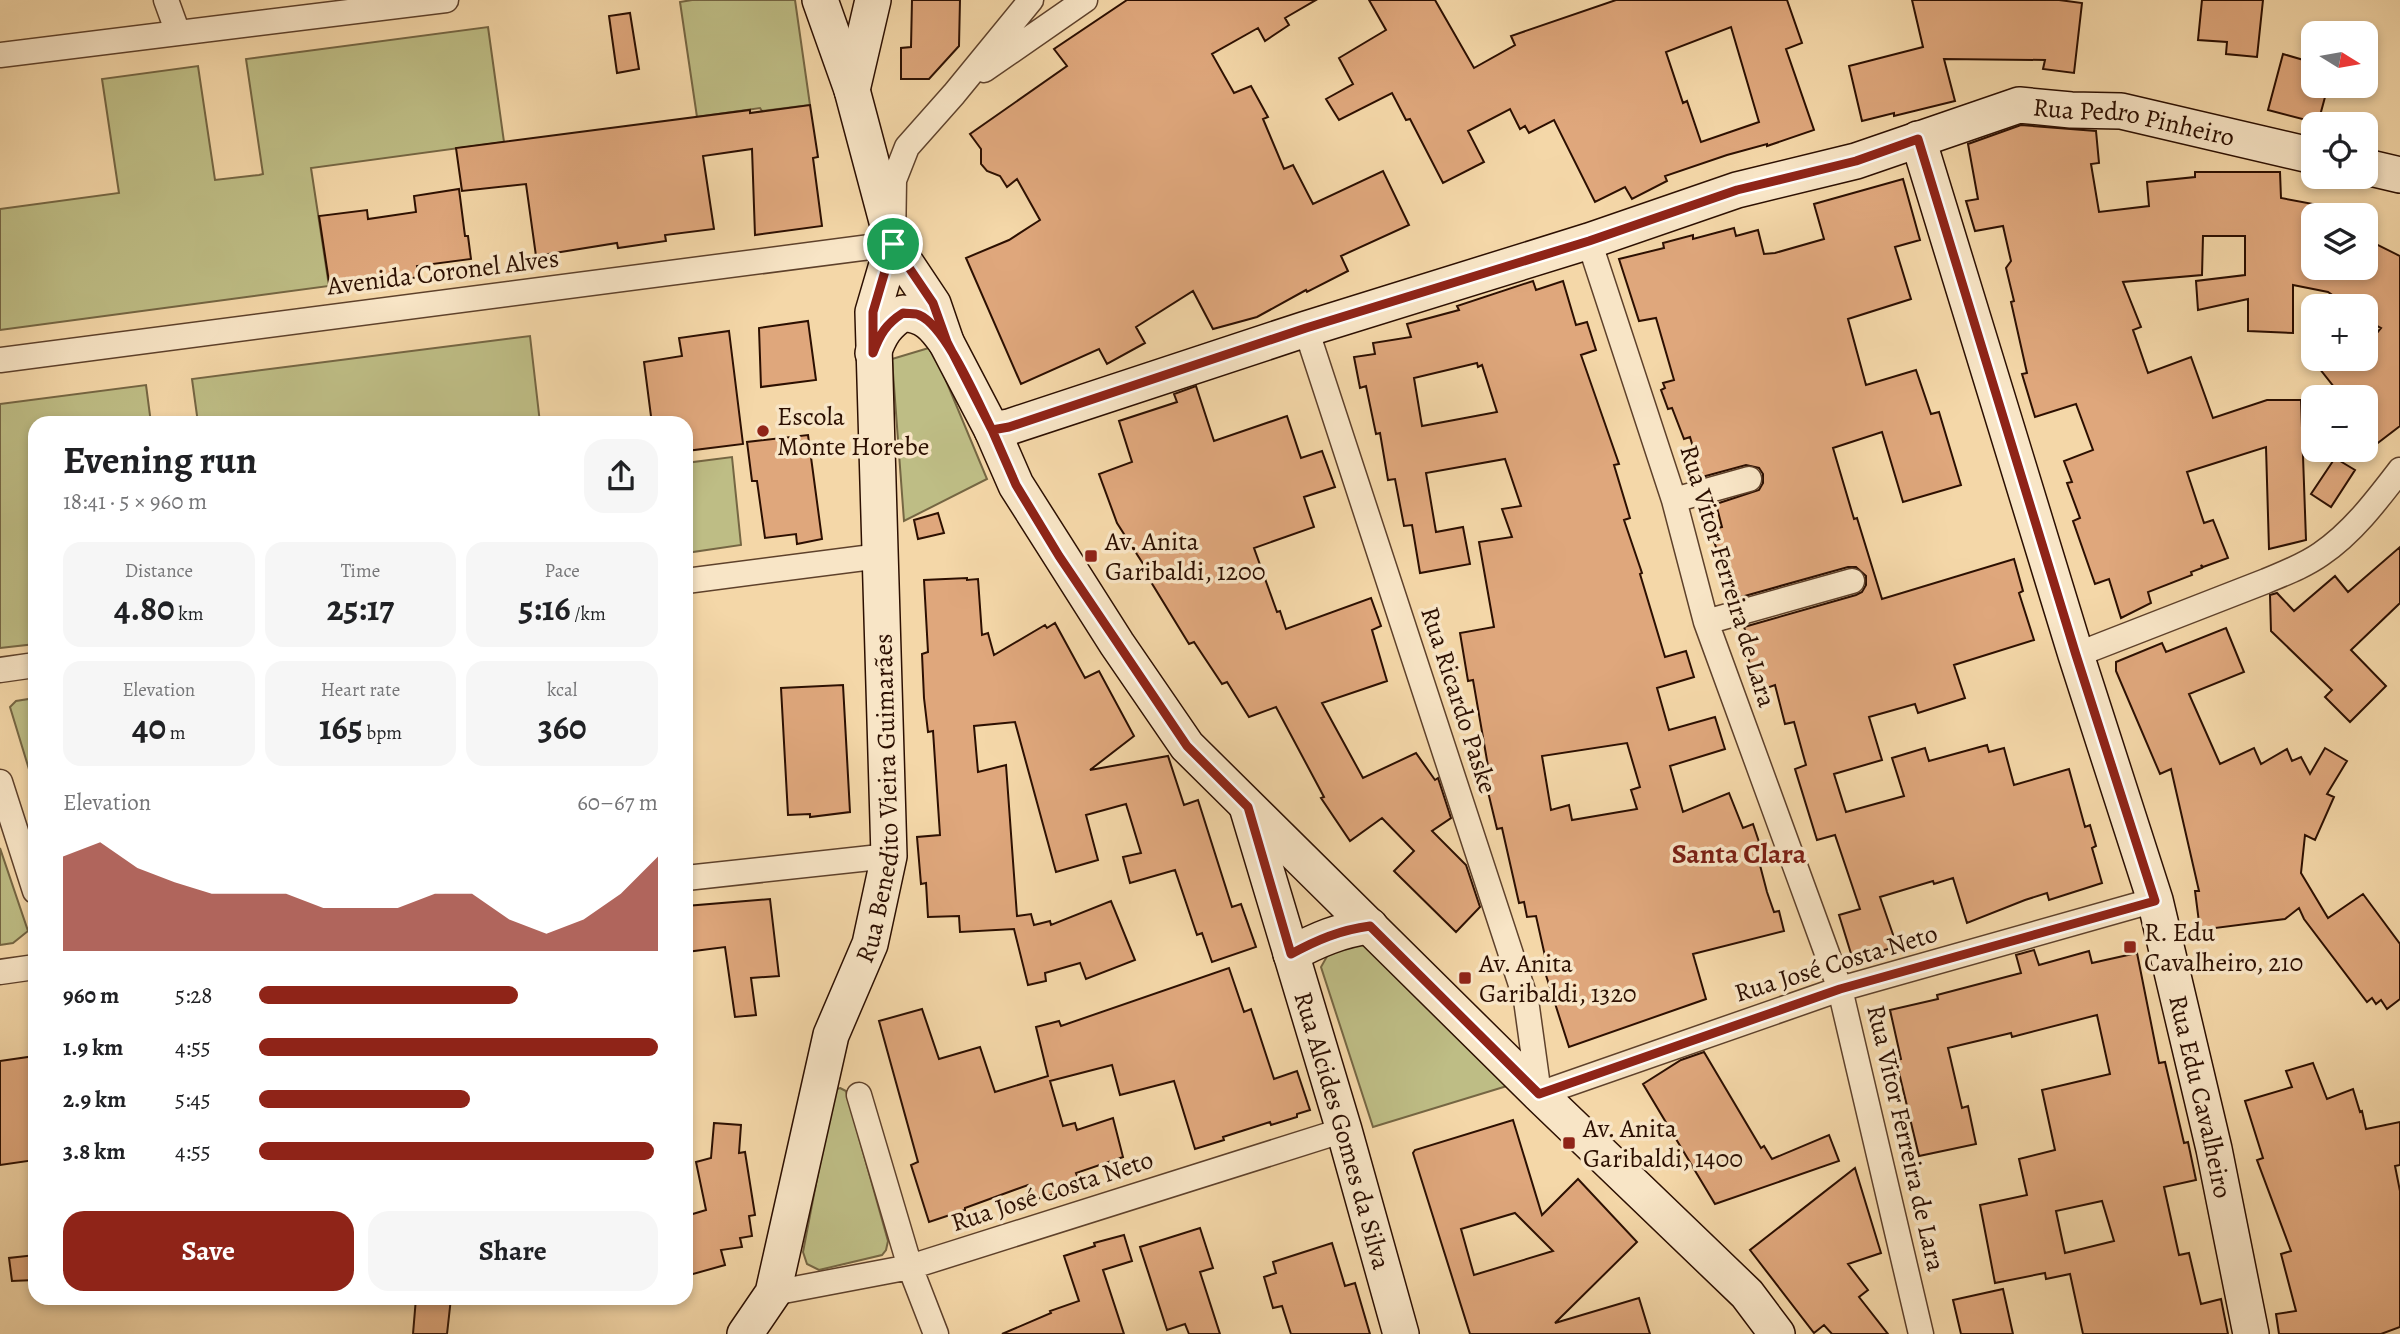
<!DOCTYPE html>
<meta charset="utf-8">
<style>
body{margin:0;font-family:Alegreya,serif;background:#f6f6f6;color:#202124;height:100vh;display:flex;flex-direction:column;font-size:26px;white-space:nowrap}
*{box-sizing:border-box;margin:0}
p{font-size:23px;color:#757577}
.icon{flex:none;width:38px;height:38px;fill:none;stroke:currentColor;stroke-width:2;stroke-linecap:round;stroke-linejoin:round}
.map{position:relative;flex:1;overflow:hidden}
.side{position:absolute;left:28px;top:416px;width:665px;height:889px;display:flex;flex-direction:column;background:#fff;border-radius:21px;box-shadow:0 4px 10px #0003}
.side>*{flex:none}
.needle{width:46px;rotate:101deg}
.tools{position:absolute;left:2301px;top:21px;display:grid;gap:14px}
.tools a{display:grid;place-items:center;width:77px;height:77px;border-radius:14px;background:#fff;box-shadow:0 4px 10px #0003;font-size:35px}
.pin{position:absolute;display:grid;place-items:center;width:60px;height:60px;color:#fff;margin:-30px;border:4px solid #fff;border-radius:50%;box-shadow:0 2px 7px #0007}
.round{display:grid;place-items:center;flex:none;width:74px;height:74px;border-radius:21px;background:#f6f6f6}
.head{display:flex;align-items:center;justify-content:space-between;height:119px;padding:0 35px}
h1{font-size:38px;font-weight:700;line-height:52px}
.metrics{display:grid;grid-template-columns:repeat(3,1fr);gap:10px;height:119px;padding:7px 35px}
.metrics div{display:grid;align-content:center;border-radius:18px;background:#f6f6f6;text-align:center}
.metrics b{font-size:35px;font-weight:700}
.metrics small{font-size:19px;font-weight:400}
.metrics p{font-size:19px}
.chart{height:196px;padding:14px 35px}
.chart p{display:flex;justify-content:space-between}
.chart svg{width:100%;height:126px;margin-top:7px;fill:#8f2418;opacity:.7}
.primary-button{display:flex;gap:14px;margin-top:auto;padding:14px 35px}
.primary-button a{flex:1;height:80px;border-radius:21px;background:#8f2418;color:#fff;font-size:28px;font-weight:700;line-height:80px;text-align:center}
.primary-button a+a{background:#f6f6f6;color:#202124}
ul{padding:0 35px;list-style:none;font-size:23px}
li{display:grid;grid-template-columns:112px 84px 1fr;align-items:center;height:52px}
li i{height:18px;border-radius:9px;background:#8f2418}
.map>svg:first-child{display:block}
.green{fill:#bebd85;stroke:#756643;stroke-width:2}
.building{fill:#dfa77c;stroke:#2c0f01;stroke-width:2;fill-rule:evenodd}
.lines{fill:none;stroke-linecap:round;stroke-linejoin:round}
.street-casing{stroke:#5e412b;stroke-width:27}
.secondary-casing{stroke:#2c0f01;stroke-width:38}
.street{stroke:#f8e5c6;stroke-width:24}
.secondary{stroke:#f8e5c6;stroke-width:35}
.route-casing{stroke:#fff;stroke-width:14}
.route{stroke:#8f2418;stroke-width:9}
.poi-dot{fill:#8f2418;stroke:#f8e5c6;stroke-width:2.5}
.labels{text-anchor:middle;dominant-baseline:central;stroke-width:7;stroke-linejoin:round;paint-order:stroke}
.street-label{font-size:26px;fill:#2c0f01;stroke:#f8e5c6}
.poi-label{font-size:26px;fill:#2c0f01;stroke:#f8e5c6;text-anchor:start}
.neighbourhood-label{font-size:28px;font-weight:bold;fill:#7a1f14;stroke:#f8e5c6}
</style>
<div class="map">
<svg width="2400" height="1334" viewBox="0 0 2400 1334">
<rect width="100%" height="100%" fill="#f4d7a8"/>
<filter id="stains"><feTurbulence type="fractalNoise" baseFrequency=".00286" numOctaves="4"/><feColorMatrix values="0 0 0 0 .2 0 0 0 0 .09 0 0 0 0 .02 0 0 0 .5 -.17"/></filter>
<radialGradient id="worn" r=".72"><stop offset=".6" stop-color="#630" stop-opacity="0"/><stop offset="1" stop-color="#630" stop-opacity=".3"/></radialGradient>
<path class="green" d="M692,0H795L810,105L762,111L760,108L697,117L680,2Z
M488,27L504,142L311,168L329,286L0,330V209L119,193L102,79L198,66L215,180L259,175L263,174L246,59Z
M530,336L540,423H198L192,379Z
M932,347L987,479L904,521L892,359Z
M146,385L151,423L35,424V644L0,648V404Z
M732,457L741,545L686,553V463Z
M35,698V789L10,707L16,701Z
M0,848L28,931L13,943L0,945Z
M1361,940L1507,1086L1373,1127L1321,967L1330,951Z
M840,1088L846,1091L888,1241L886,1250L882,1255L819,1270L807,1264L803,1252L834,1090Z"/>
<path class="building" d="M912,0H960L959,46L929,79H901V48L911,47Z
M1127,0H1316L1285,18L1289,25L1265,41L1258,28L1212,54L1234,93L1251,86L1268,117L1263,119L1284,169L1293,165L1313,204L1383,171L1409,225L1341,256L1348,271L1307,292L1306,290L1257,317L1213,329L1193,291L1136,327L1145,343L1107,364L1099,349L1021,384L966,258L1009,240L1040,220L1017,179L1007,187L1000,176L987,171L981,164V149L970,134L1067,66L1054,49Z
M1369,0H1435L1474,68L1515,45L1511,36L1616,0H1787L1802,43L1786,49L1814,130L1767,146V144L1727,155L1665,176L1667,181L1632,199L1625,187L1595,202L1554,120L1529,133L1525,126L1520,129L1510,109L1468,131L1484,162L1443,183L1410,119L1406,120L1392,93L1339,120L1326,99L1353,84L1339,58L1386,30ZM1731,27L1759,122L1701,142L1687,101L1683,103L1666,52Z
M1912,0H2059L2082,3L2074,73L2043,69L2045,60L1944,59L1955,101L1894,116V113L1862,121L1849,66L1923,47Z
M2202,0H2263L2257,57L2226,54L2227,42L2198,40Z
M630,13L639,69L617,73L609,16Z
M2283,54L2314,63V86H2328L2318,123L2268,110Z
M810,105L818,157L813,158L822,226L755,235L752,149L703,156L714,229L665,235L666,241L618,248L617,243L536,256L526,184L462,191L456,148L750,110V113Z
M2021,125L2096,131L2099,163L2091,164L2099,212L2149,206L2147,182L2195,177V172H2280L2281,198L2313,204L2308,232L2314,233V268H2366V239L2400,256V426L2366,452V397H2342L2312,359H2366V346L2381,328L2366,320V306H2348L2328,292L2293,285V333L2248,331V299L2198,310L2196,281L2245,275V236H2203L2202,275L2123,282L2141,327L2133,330L2148,373L2191,357L2213,418L2267,400H2301L2306,540L2269,549L2266,447L2187,472L2204,523L2213,520L2228,558L2203,567L2201,565L2202,568L2191,572L2192,575L2148,592L2151,603L2121,618L2109,579L2095,584L2073,521L2080,518L2067,483L2072,482L2064,461L2093,450L2076,404L2035,417L2022,374L2027,373L2011,302L2014,301L2006,268L2011,261L2003,226L1975,231L1966,201L1978,199L1968,144Z
M1903,179L1920,240L1895,247L1911,299L1848,319L1866,385L1916,370L1931,414L1939,412L1961,485L1903,502L1882,432L1833,448L1854,519L1857,518L1882,599L2014,559L2023,591L2019,593L2034,640L1954,665L1965,698L1918,713L1915,704L1869,717L1882,760L1834,774L1846,812L1904,796L1892,758L1925,748L1929,761L1987,745L1989,752L2004,748L2014,785L2069,769L2085,827L2090,825L2096,846L2092,848L2102,883L2049,900L2047,893L2025,900L1967,923L1953,878L1934,884L1933,881L1880,897L1897,946L1853,960L1839,915L1860,909L1835,835L1817,840L1795,769L1806,765L1794,722L1785,724L1775,685L1761,690L1755,671L1752,672L1744,643L1749,641L1744,627L1856,595L1862,592L1866,585V576L1856,567H1848L1734,599L1710,530L1722,527L1716,504L1759,490L1763,483V474L1759,468L1746,465L1702,477L1690,437L1684,439L1672,408L1668,409L1661,390L1665,388L1663,383L1674,380L1656,318L1639,321L1619,259L1664,248L1663,243L1693,235V239L1734,228L1736,236L1758,230L1764,254L1775,253L1824,239L1814,204Z
M459,189L465,236H468L471,259L417,266L419,277L378,283L377,276L329,282L319,216L367,210L368,219L416,212L414,196Z
M1533,281L1536,290L1563,281L1576,325L1587,322L1596,350L1581,355L1619,464L1614,465L1630,518L1624,520L1642,573L1640,574L1665,657L1686,651L1694,677L1657,688L1669,730L1715,717L1725,749L1670,766L1683,812L1729,793L1743,828L1753,824L1761,848L1756,850L1767,892L1774,912L1779,911L1784,931L1693,954L1706,999L1569,1047L1543,966L1547,965L1536,916L1527,917L1524,902L1519,903L1502,828L1497,829L1482,767L1488,766L1473,680L1468,681L1460,633L1494,627L1479,542L1512,537L1502,509L1521,506L1505,459L1426,473L1436,532L1463,527L1470,564L1420,573L1412,525L1404,526L1395,479L1388,480L1380,433L1376,434L1366,386L1360,388L1354,357L1375,354L1373,343L1411,337L1407,324L1459,310L1457,306ZM1477,363L1478,367L1482,365L1497,412L1422,426L1414,378ZM1627,743L1640,787L1631,790L1637,809L1572,820L1569,805L1551,810L1542,756Z
M808,321L816,380L761,387L759,328Z
M729,331L743,444L686,451V424H652L644,362L682,356L679,338Z
M1196,386L1214,441L1287,416L1301,458L1322,451L1335,487L1304,497L1314,527L1254,548L1277,612L1280,611L1286,629L1371,598L1381,626L1372,630L1387,681L1322,703L1363,778L1416,753L1435,780L1438,778L1451,818L1432,831L1466,865L1480,907L1456,932L1394,871L1414,851L1382,818L1350,841L1321,798L1324,797L1276,707L1249,717L1227,682L1222,684L1194,642L1189,644L1151,582L1154,581L1117,523L1099,474L1132,462L1119,421L1177,402L1174,394Z
M808,435L822,539L797,544L796,534L765,538L757,481H752L747,442Z
M2335,458L2355,470L2331,507L2311,494Z
M938,513L944,533L918,539L914,520Z
M2400,547V603L2351,650L2386,686L2350,722L2325,697L2332,690L2271,631L2270,595L2277,593L2294,611L2335,576L2348,592Z
M967,578V580L978,579L982,635L988,633L994,655L1045,625L1047,628L1055,623L1085,678L1099,671L1134,736L1090,770L1168,756L1184,805L1198,800L1232,907L1241,904L1256,947L1212,962L1202,933L1197,935L1175,870L1130,883L1123,857L1141,853L1126,804L1086,815L1098,860L1056,872L1015,722L974,726L978,772L1006,765L1017,916L1031,914L1034,925L1050,921L1051,925L1111,901L1135,960L1086,979L1080,963L1045,973L1046,981L1028,985L1014,929L960,932L959,916L928,917L926,883L921,884L917,837L940,835L933,731L928,732L924,698L922,654L928,652L924,580Z
M2226,628L2244,672L2189,694L2220,764L2254,748L2261,764L2287,749L2292,761L2301,757L2310,774L2325,748L2347,761L2327,794L2334,797L2315,840L2305,835L2301,873L2328,918L2363,894L2400,944V999L2387,1009L2381,1000L2376,1004L2372,998L2367,1002L2304,919L2299,908L2285,919L2200,930L2195,891H2199L2171,769L2160,774L2116,671V662L2162,643L2166,652Z
M843,685L850,812L810,817V814L788,815L781,688Z
M770,899L779,976L751,978L756,1015L735,1017L725,947L686,952V906Z
M2034,950L2039,965L2089,951L2092,963L2137,953L2159,1063L2165,1062L2184,1143L2188,1142L2196,1180L2164,1187L2179,1255L2189,1253L2201,1304L2221,1299L2228,1334H2083L2070,1274L2046,1279L2045,1273L1995,1283L1980,1205L2027,1195L2019,1159L2055,1150L2042,1090L2110,1074L2097,1015L2012,1037L2011,1033L1948,1048L1962,1108L1968,1106L1976,1144L1919,1156L1896,1060L1901,1059L1890,1010L1938,999L1937,995L2021,973L2016,955ZM2102,1201L2114,1241L2065,1253L2056,1211Z
M1229,968L1244,1012L1251,1009L1274,1079L1297,1071L1310,1110L1297,1114V1117L1271,1125L1270,1122L1223,1137L1224,1140L1195,1149L1174,1081L1120,1095L1112,1065L1050,1081L1063,1126L1075,1123L1077,1130L1113,1118L1123,1157L1076,1173L1081,1186L1033,1200L1028,1185L965,1208V1210L929,1222L911,1165L918,1162L879,1021L922,1009L939,1059L980,1047L995,1092L1048,1076L1036,1027L1059,1021L1061,1026Z
M1704,1052L1761,1148L1764,1146L1772,1159L1829,1135L1839,1161L1715,1204L1643,1084L1681,1060Z
M35,1056V1160L0,1165V1061Z
M2313,1063L2327,1099L2353,1089L2360,1112L2362,1111L2366,1129L2400,1122V1165L2395,1166L2400,1191V1327L2381,1334H2279L2276,1314L2296,1311L2281,1254L2291,1251L2257,1160L2263,1158L2245,1101L2292,1087L2286,1071Z
M1513,1120L1542,1215L1578,1179L1637,1242L1555,1323L1639,1298L1650,1334H1470L1413,1153L1415,1150ZM1515,1213L1553,1251L1474,1275L1461,1229Z
M714,1123L741,1125L739,1153L745,1152L755,1215L749,1216L752,1236L740,1238L742,1247L721,1250L725,1265L686,1276V1216L706,1210L696,1162L711,1158Z
M1855,1168L1881,1253L1848,1264L1868,1290L1859,1297L1888,1334H1832L1824,1325L1814,1333L1750,1250Z
M1200,1228L1213,1268L1200,1272L1220,1334H1189L1185,1324L1167,1330L1140,1247Z
M1124,1235L1132,1261L1103,1270L1124,1334H1002L1051,1313L1050,1311L1079,1301L1064,1256L1095,1246L1094,1243Z
M1332,1243L1345,1286L1355,1283L1370,1334H1291L1282,1306L1273,1308L1264,1277L1276,1273L1273,1262Z
M35,1255V1280L12,1281L9,1258Z
M2003,1289L2013,1334H1961L1953,1300Z
M416,1298H451L447,1334H413Z"/>
<g class="lines">
<defs>
<path id="street" d="M166,0L178,33
M0,55L446,0
M984,70L1085,0
M1589,241L1674,500L1706,622L1840,989L1921,1334
M1306,329L1526,1000L1539,1094L1840,989L2155,900
M0,360L893,244L894,180L907,147L954,94L1031,0
M1674,500L1749,479
M686,581L880,556
M1706,622L1852,581
M2076,655L2266,581C2285,573 2304,566 2321,554C2353,532 2377,500 2400,470
M0,670L35,665
M0,782L35,891
M686,878L889,856
M0,972L35,967
M859,1095L910,1267L936,1334
M773,1293L910,1267L1344,1130"/>
<g id="secondary">
<path d="M820,0L852,90L893,244L933,304L946,342L992,430L1016,485L1117,644L1187,746L1539,1094L1747,1294L1777,1334"/>
<path d="M852,90L873,0"/>
<path id="s1" d="M1918,139L2076,655L2155,900L2214,1149L2251,1334"/>
<path d="M2366,167L2400,175"/>
<path d="M873,353C880,334 886,324 903,313C926,316 933,324 946,342"/>
<path id="s2" d="M992,430L1009,427L1306,329L1589,241L1737,190L1856,161L2019,105L2071,110L2121,111L2314,156"/>
<path id="s3" d="M1248,810L1344,1130L1401,1334"/>
<path d="M1291,954C1317,940 1340,930 1370,926"/>
<path id="s4" d="M745,1334L773,1293L831,1035L870,944L889,856L873,312L893,244"/>
</g>
</defs>
<use href="#street" class="street-casing"/>
<use href="#secondary" class="secondary-casing"/>
<use href="#street" class="street"/>
<use href="#secondary" class="secondary"/>
</g>
<g class="lines">
<defs>
<path id="route" d="M893,244L933,303L947,342L992,430L1016,485L1059,556L1187,746L1248,807L1291,954C1317,940 1340,930 1370,926L1539,1094L1840,989L2155,901L2076,655L1918,139L1856,161L1737,190L1589,241L1306,328L1009,427L992,430C978,403 946,326 919,315C915,313 908,314 903,313C886,324 880,334 873,353V312L893,244"/>
</defs>
<use href="#route" class="route-casing"/>
<use href="#route" class="route"/>
</g>
<g class="poi-dot">
<circle cx="763" cy="431" r="7"/>
<rect x="1084" y="549" width="14" height="14" rx="3.5"/>
<rect x="2123" y="940" width="14" height="14" rx="3.5"/>
<rect x="1458" y="971" width="14" height="14" rx="3.5"/>
<rect x="1562" y="1136" width="14" height="14" rx="3.5"/>
</g>
<g class="labels">
<g class="street-label">
<text stroke="none"><textPath href="#s2" startOffset="1194">Rua Pedro Pinheiro</textPath></text>
<text transform="translate(443 272) rotate(-7)">Avenida Coronel Alves</text>
<text transform="translate(1728 576) rotate(73)">Rua Vitor Ferreira de Lara</text>
<text transform="translate(1459 700) rotate(72)">Rua Ricardo Paske</text>
<text stroke="none"><textPath href="#s4" startOffset="560">Rua Benedito Vieira Guimarães</textPath></text>
<text transform="translate(1836 963) rotate(-17)">Rua José Costa Neto</text>
<text stroke="none"><textPath href="#s1" startOffset="999">Rua Edu Cavalheiro</textPath></text>
<text stroke="none"><textPath href="#s3" startOffset="334">Rua Alcides Gomes da Silva</textPath></text>
<text transform="translate(1906 1138) rotate(77)">Rua Vitor Ferreira de Lara</text>
<text transform="translate(1052 1191) rotate(-18)">Rua José Costa Neto</text>
</g>
<g class="poi-label">
<text x="777" y="416">Escola<tspan x="777" dy="30">Monte Horebe</tspan></text>
<text x="1105" y="541">Av. Anita<tspan x="1105" dy="30">Garibaldi, 1200</tspan></text>
<text x="2144" y="932">R. Edu<tspan x="2144" dy="30">Cavalheiro, 210</tspan></text>
<text x="1479" y="963">Av. Anita<tspan x="1479" dy="30">Garibaldi, 1320</tspan></text>
<text x="1583" y="1128">Av. Anita<tspan x="1583" dy="30">Garibaldi, 1400</tspan></text>
</g>
<g class="neighbourhood-label">
<text x="1739" y="854">Santa Clara</text>
</g>
</g>
<rect width="100%" height="100%" filter="url(#stains)"/>
<rect width="100%" height="100%" fill="url(#worn)"/>
</svg>
<div class="tools">
<a><svg class="needle" viewBox="-14 -14 28 28"><path d="M0-13l5 13h-10z" fill="#e53935"/><path d="M0 13l5-13h-10z" fill="#757577"/></svg></a>
<a><svg class="icon" aria-label="locate" viewBox="0 0 24 24"><circle cx="12" cy="12" r="6"/><path d="M12 2v4M12 18v4M2 12h4M18 12h4"/></svg></a>
<a><svg class="icon" aria-label="layers" viewBox="0 0 24 24"><path d="M12 4l9 5-9 5-9-5zM3 14l9 5 9-5"/></svg></a>
<a>+</a>
<a>−</a>
</div>
<div class="pin" style="left:893px;top:244px;background:#1e9e55"><svg class="icon" aria-label="arrive" viewBox="0 0 24 24"><path d="M6 21V4h12l-3 4 3 4H6"/></svg></div>
<section class="side">
<div class="head"><div><h1>Evening run</h1><p>18:41 · 5 × 960 m</p></div><a class="round"><svg class="icon" aria-label="share" viewBox="0 0 24 24"><path d="M12 15V3M7 8l5-5 5 5M5 13v7h14v-7"/></svg></a></div>
<div class="metrics">
<div><p>Distance</p><b>4.80<small> km</small></b></div>
<div><p>Time</p><b>25:17</b></div>
<div><p>Pace</p><b>5:16<small> /km</small></b></div>
</div>
<div class="metrics">
<div><p>Elevation</p><b>40<small> m</small></b></div>
<div><p>Heart rate</p><b>165<small> bpm</small></b></div>
<div><p>kcal</p><b>360</b></div>
</div>
<div class="chart"><p><span>Elevation</span>60–67 m</p>
<svg viewBox="0 0 160 44" preserveAspectRatio="none"><path d="M0 44V11L10 6L20 15L30 20L40 24L50 24L60 24L70 29L80 29L90 29L100 24L110 24L120 33L130 38L140 33L150 24L160 11V44z"/></svg>
</div>
<ul>
<li><b>960 m</b>5:28<i style="width:65%"></i></li>
<li><b>1.9 km</b>4:55<i style="width:100%"></i></li>
<li><b>2.9 km</b>5:45<i style="width:53%"></i></li>
<li><b>3.8 km</b>4:55<i style="width:99%"></i></li>
</ul>
<div class="primary-button"><a>Save</a><a>Share</a></div>
</section>
</div>
